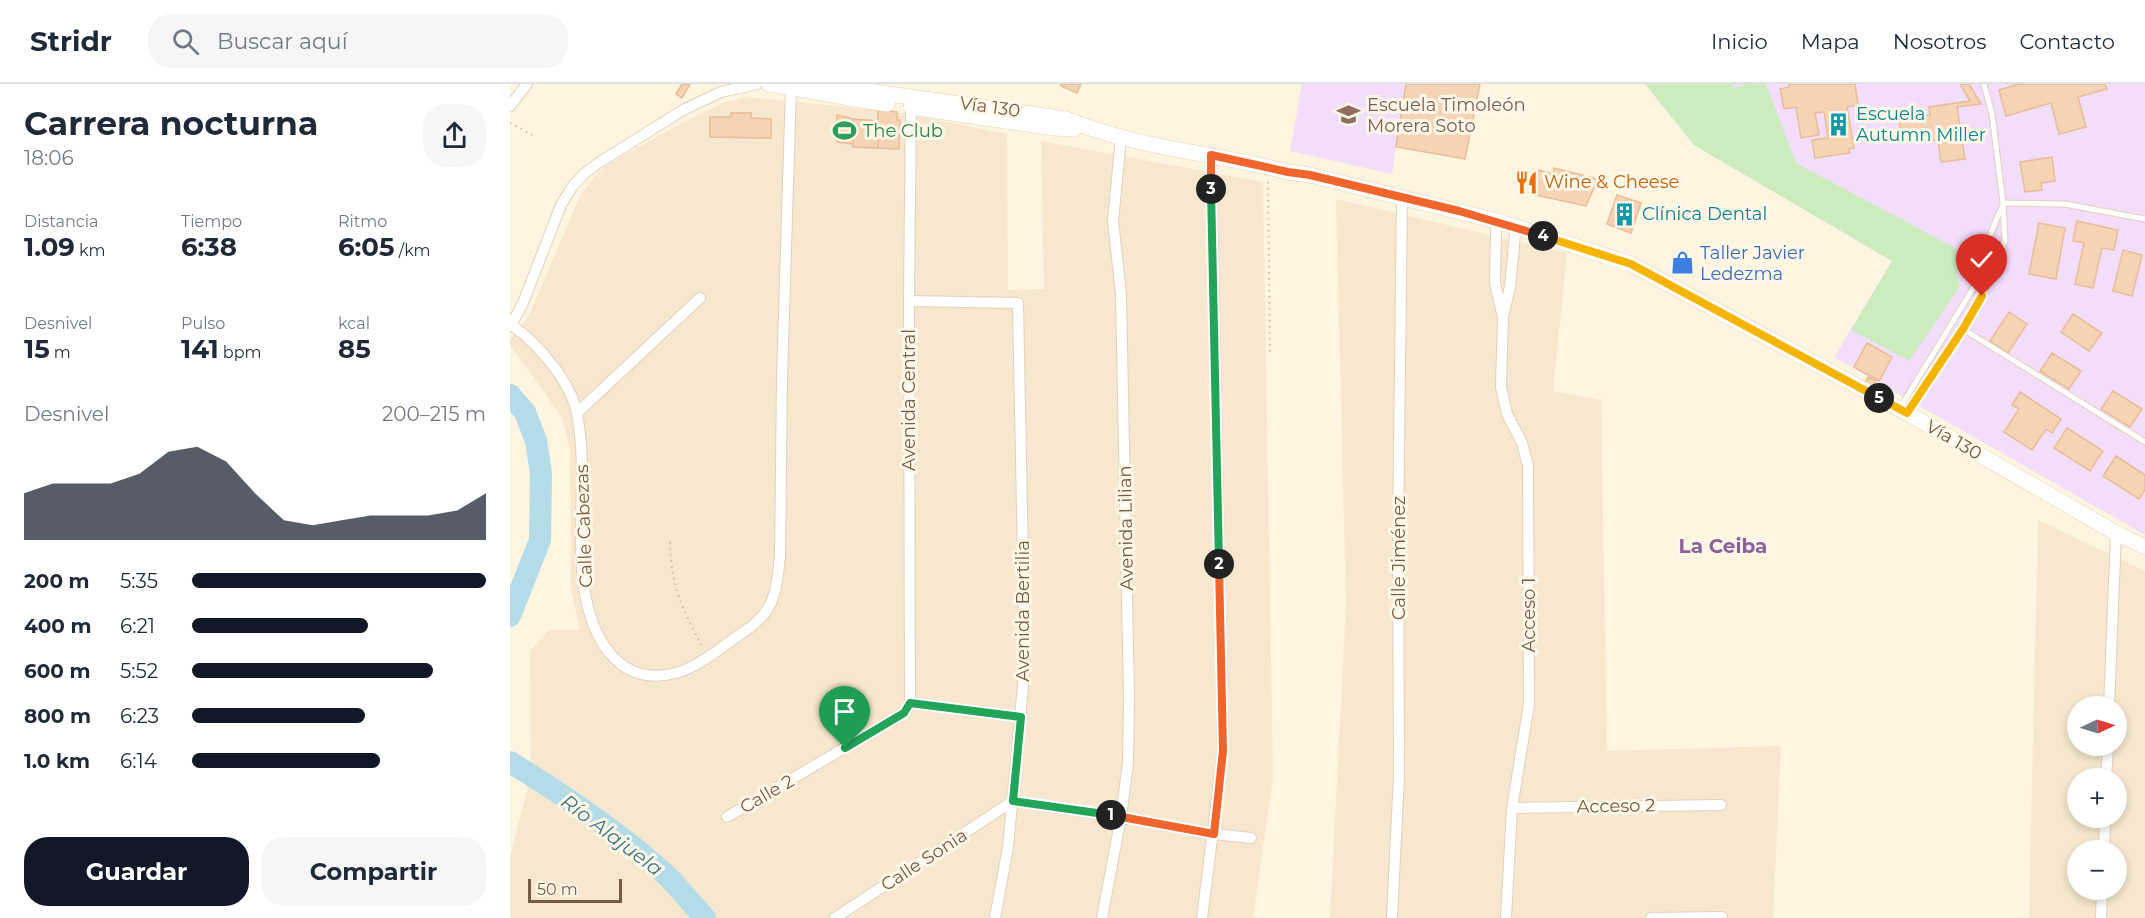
<!DOCTYPE html>
<html lang="es">
<meta charset="utf-8">
<style>
body{margin:0;font-family:Montserrat,sans-serif;background:#f6f6f7;color:#1f2937;height:100vh;display:flex;flex-direction:column;font-size:22px;white-space:nowrap}
*{box-sizing:border-box;margin:0}
p{font-size:20px;color:#747a83}
.icon{flex:none;width:33px;height:33px;fill:none;stroke:currentColor;stroke-width:2;stroke-linecap:round;stroke-linejoin:round}
.map{position:relative;flex:1;overflow:hidden}
.sheet{display:flex;flex-direction:column;background:#fff;width:510px}
.sheet>*{flex:none}
.needle{width:39px;rotate:86deg}
.controls{position:absolute;left:1557px;top:612px;display:grid;gap:12px}
.controls a{display:grid;place-items:center;width:60px;height:60px;border-radius:50%;background:#fff;box-shadow:0 3px 9px #0003;font-size:30px}
.scale{position:absolute;left:18px;bottom:15px;width:94px;box-sizing:border-box;padding-left:6px;border:3px solid #765b46;border-top:0;font-size:16px;line-height:21px;white-space:nowrap;color:#765b46;-webkit-text-stroke:4px #fff8e8;paint-order:stroke}
.pin{position:absolute;display:grid;place-items:center;width:51px;height:51px;color:#fff;margin:-62px -26px;border-radius:50% 50% 50% 0;rotate:-45deg;box-shadow:0 0 6px #0007}
.pin .icon{rotate:45deg}
.km{position:absolute;width:30px;height:30px;margin:-15px;border-radius:50%;background:#222;color:#fff;font-size:16px;line-height:30px;text-align:center}
.round{display:grid;place-items:center;flex:none;width:63px;height:63px;border-radius:24px;background:#f6f6f7}
.headline{display:flex;align-items:center;justify-content:space-between;height:102px;padding:0 24px}
h1{font-size:33px;font-weight:700;line-height:45px}
.stats{display:grid;grid-template-columns:repeat(3,1fr);gap:9px;height:102px;padding:6px 24px}
.stats div{display:grid;align-content:center}
.stats b{font-size:26px;font-weight:700}
.stats small{font-size:16px;font-weight:400}
.stats p{font-size:16px}
.chart{height:168px;padding:12px 24px}
.chart p{display:flex;justify-content:space-between}
.chart svg{width:100%;height:108px;margin-top:6px;fill:#111827;opacity:.7}
.button{display:flex;gap:12px;margin-top:auto;padding:12px 24px}
.button a{flex:1;height:69px;border-radius:24px;background:#111827;color:#fff;font-size:24px;font-weight:700;line-height:69px;text-align:center}
.button a+a{background:#f6f6f7;color:#1f2937}
ul{padding:0 24px;list-style:none;font-size:20px}
li{display:grid;grid-template-columns:96px 72px 1fr;align-items:center;height:45px}
li i{height:15px;border-radius:8px;background:#111827}
header{display:flex;align-items:center;gap:36px;box-sizing:border-box;height:84px;padding:0 30px;background:#fff;border-bottom:2px solid #e0e1e3}
header strong{font-size:28px}
nav{display:flex;gap:33px;margin-inline-start:auto;font-size:21px}
.search{width:420px;height:54px;background:#f6f6f7;display:flex;align-items:center;gap:15px;box-sizing:border-box;padding:0 21px;border-radius:24px;color:#747a83;font-size:22px}
main{display:flex;flex:1;min-height:0}
.map>svg:first-child{display:block}
.residential{fill:#f6e7ce;fill-rule:evenodd}
.education{fill:#f2ddfa}
.green{fill:#cdecbe}
.lines{fill:none;stroke-linecap:round;stroke-linejoin:round}
.river{stroke:#b4dce8;stroke-width:22}
.building{fill:#f5d4b6;stroke:#e9bc95;stroke-width:1.5}
.service-casing{stroke:#e2d1bc;stroke-width:7}
.minor-casing{stroke:#e2d1bc;stroke-width:12}
.secondary-casing{stroke:#e8d3b9;stroke-width:16}
.path{stroke:#dab799;stroke-width:2;stroke-dasharray:1.5 4.5;stroke-linecap:butt}
.service{stroke:#fff;stroke-width:5}
.minor{stroke:#fff;stroke-width:10}
.secondary{stroke:#fff;stroke-width:15}
.split-1-casing{stroke:#fff;stroke-width:12}
.split-2-casing{stroke:#fff;stroke-width:12}
.split-3-casing{stroke:#fff;stroke-width:12}
.split-4-casing{stroke:#fff;stroke-width:12}
.split-5-casing{stroke:#fff;stroke-width:12}
.split-6-casing{stroke:#fff;stroke-width:12}
.split-1{stroke:#22a559;stroke-width:8}
.split-2{stroke:#f0652b;stroke-width:8}
.split-3{stroke:#22a559;stroke-width:8}
.split-4{stroke:#f0652b;stroke-width:8}
.split-5{stroke:#f5b400;stroke-width:8}
.split-6{stroke:#f5b400;stroke-width:8}
.labels{text-anchor:middle;dominant-baseline:central;stroke-width:6;stroke-linejoin:round;paint-order:stroke}
.education-label{font-size:18px;fill:#785e54;stroke:#fff8e8;text-anchor:start}
.street-label{font-size:18px;fill:#765b46;stroke:#fff8e8}
.culture-label{font-size:18px;fill:#0d838f;stroke:#fff8e8;text-anchor:start}
.leisure-label{font-size:18px;fill:#27864d;stroke:#fff8e8;text-anchor:start}
.food-label{font-size:18px;fill:#c56008;stroke:#fff8e8;text-anchor:start}
.shop-label{font-size:18px;fill:#366cbe;stroke:#fff8e8;text-anchor:start}
.neighbourhood-label{font-size:20px;font-weight:bold;fill:#8b619a;stroke:#fff8e8}
.water-label{font-size:20px;font-style:italic;fill:#3e798b;stroke:#fff8e8}
</style>
<header>
<strong>Stridr</strong>
<div class="search"><svg class="icon" aria-label="search" viewBox="0 0 24 24"><circle cx="10" cy="10" r="6"/><path d="M15 15l6 6"/></svg>Buscar aquí</div>
<nav><a>Inicio</a><a>Mapa</a><a>Nosotros</a><a>Contacto</a></nav>
</header>
<main>
<section class="sheet">
<div class="headline"><div><h1>Carrera nocturna</h1><p>18:06</p></div><a class="round"><svg class="icon" aria-label="share" viewBox="0 0 24 24"><path d="M12 15V3M7 8l5-5 5 5M5 13v7h14v-7"/></svg></a></div>
<div class="stats">
<div><p>Distancia</p><b>1.09<small> km</small></b></div>
<div><p>Tiempo</p><b>6:38</b></div>
<div><p>Ritmo</p><b>6:05<small> /km</small></b></div>
</div>
<div class="stats">
<div><p>Desnivel</p><b>15<small> m</small></b></div>
<div><p>Pulso</p><b>141<small> bpm</small></b></div>
<div><p>kcal</p><b>85</b></div>
</div>
<div class="chart"><p><span>Desnivel</span>200–215 m</p>
<svg viewBox="0 0 160 44" preserveAspectRatio="none"><path d="M0 44V25L10 21L20 21L30 21L40 17L50 8L60 6L70 12L80 25L90 36L100 38L110 36L120 34L130 34L140 34L150 32L160 25V44z"/></svg>
</div>
<ul>
<li><b>200 m</b>5:35<i style="width:100%"></i></li>
<li><b>400 m</b>6:21<i style="width:60%"></i></li>
<li><b>600 m</b>5:52<i style="width:82%"></i></li>
<li><b>800 m</b>6:23<i style="width:59%"></i></li>
<li><b>1.0 km</b>6:14<i style="width:64%"></i></li>
</ul>
<div class="button"><a>Guardar</a><a>Compartir</a></div>
</section>
<div class="map">
<svg width="1635" height="834" viewBox="0 0 1635 834">
<rect width="100%" height="100%" fill="#fef5e0"/>
<path class="residential" d="M236,13L387,28L497,50L498,206L534,205L531,57L753,98L763,694L743,834H0V772L21,691L20,567L39,546H70L61,506L60,365L52,333L0,261V255L18,234L70,112L86,91L100,79L183,33L215,18Z
M826,115L1057,169L1043,307L1091,316L1097,667L1271,662L1263,834H820L836,520Z
M1528,436L1635,487V834H1519ZM1568,622H1606V662H1568ZM1568,694H1606V734H1568ZM1568,766H1606V806H1568Z"/>
<path class="education" d="M792,0H896L882,90L780,67Z
M1135,0H1635V451L1324,273L1382,177L1184,61Z"/>
<path class="green" d="M1135,0H1221L1222,4L1238,0H1256L1286,79L1445,164L1449,204L1399,277L1341,246L1382,177L1184,61Z"/>
<g class="lines">
<path class="river" d="M0,311L15,328L26,357L31,389L30,456L0,532
M0,678C54,711 107,747 154,789C169,803 181,819 195,834"/>
</g>
<path class="building" d="M172,0H180L172,14L166,10Z
M551,0H571L567,9L551,2Z
M896,0H970L955,75L886,63Z
M1279,0H1345L1348,21L1337,23L1344,64L1339,65L1340,69L1305,74L1302,56L1318,54L1314,28L1305,29L1309,51L1291,54L1286,23L1274,25L1270,5L1279,3Z
M1450,0H1459L1471,20L1447,23L1455,75L1431,78L1428,56L1410,58L1409,52L1392,54L1389,35L1420,31L1419,23L1460,17Z
M1509,0H1595L1597,5L1568,13L1576,43L1549,50L1541,19L1496,32L1489,6Z
M368,26L387,28V36H390L389,65L343,63V60L327,58V31L343,35L368,37Z
M221,29H241V34L261,35V54L200,53V33H221Z
M327,31L343,35V60L327,58Z
M343,35L368,37V64L343,63Z
M1542,73L1545,97L1531,99L1532,106L1515,108L1510,78Z
M1044,84L1088,95L1076,122L1025,111L1028,86L1043,90Z
M1107,111L1131,119L1121,149L1097,140Z
M1567,137L1608,146L1604,166L1592,164L1583,204L1565,200L1574,159L1563,157Z
M1529,139L1555,144L1546,195L1519,190Z
M1613,166L1632,171L1622,212L1603,207Z
M1499,228L1517,240L1498,269L1480,257Z
M1563,230L1592,249L1579,267L1551,248Z
M1357,259L1382,273L1369,297L1344,283Z
M1542,269L1571,287L1559,305L1530,287Z
M1358,293L1366,297L1363,303L1355,299Z
M1603,307L1632,325L1620,343L1591,325Z
M1510,308L1551,335L1542,349L1536,345L1522,366L1494,348L1509,325L1502,321Z
M1557,344L1593,367L1580,387L1544,364Z
M1606,372L1635,391V406L1629,415L1593,392Z"/>
<g class="lines">
<defs>
<path id="service" d="M1493,119L1555,120L1635,135
M1453,245L1635,358
M1390,324L1470,193C1473,167 1482,144 1493,121
M1398,327L1453,245L1472,212L1495,157L1493,119L1482,30L1474,0"/>
<path id="minor" d="M247,0L211,8L173,26L90,78L75,89L62,103L51,121L13,219L1,241C27,258 62,299 67,330C78,387 66,446 74,503C81,552 107,604 166,589C187,584 213,562 232,549C265,528 266,509 270,472L272,294L281,3
M0,22L17,0
M986,146L985,199L992,229
M399,217L508,219L515,580L498,763L485,834
M67,329L190,214
M400,619L399,217L401,16
M1599,622L1606,449
M1596,694L1598,662
M1002,724L1211,721
M217,733L394,629L400,619L511,633
M1594,766L1595,734
M325,834L503,717L611,733L704,750L741,754
M592,834L611,733L618,679L619,613L611,210L603,137L611,53
M692,834L713,667L701,71
M882,834L889,691L888,454L892,113
M996,834L1002,724L1019,620L1018,382L1012,359L997,330L991,303L993,232L1000,203L1005,150
M1141,834L1212,833
M1591,834L1592,806"/>
<path id="secondary" d="M259,0C299,6 337,15 377,20
M306,7L319,2L330,3L556,35C626,64 705,69 778,88L800,91L987,137L1121,180L1397,329L1606,449L1635,463
M401,23L543,44L564,45"/>
</defs>
<use href="#service" class="service-casing"/>
<use href="#minor" class="minor-casing"/>
<use href="#secondary" class="secondary-casing"/>
<path class="path" d="M0,39L22,51
M758,98L760,271
M160,458C161,504 172,524 193,564"/>
<use href="#service" class="service"/>
<use href="#minor" class="minor"/>
<use href="#secondary" class="secondary"/>
</g>
<g class="lines">
<defs>
<path id="split-1" d="M335,664L394,629L400,619L511,633L503,717L601,731"/>
<path id="split-2" d="M601,731L704,750L713,667L709,480"/>
<path id="split-3" d="M701,105L709,480"/>
<path id="split-4" d="M701,105V71L778,88L800,91L949,127L1033,152"/>
<path id="split-5" d="M1033,152L1121,180L1369,314"/>
<path id="split-6" d="M1369,314L1397,329L1453,245L1472,212"/>
</defs>
<use href="#split-1" class="split-1-casing"/>
<use href="#split-2" class="split-2-casing"/>
<use href="#split-3" class="split-3-casing"/>
<use href="#split-4" class="split-4-casing"/>
<use href="#split-5" class="split-5-casing"/>
<use href="#split-6" class="split-6-casing"/>
<use href="#split-1" class="split-1"/>
<use href="#split-2" class="split-2"/>
<use href="#split-3" class="split-3"/>
<use href="#split-4" class="split-4"/>
<use href="#split-5" class="split-5"/>
<use href="#split-6" class="split-6"/>
</g>
<defs>
<symbol id="school-bare" viewBox="-9 -9 18 18"><path d="M0-5L7-2L0 1L-7-2ZM-4 1L0 2.5L4 1V4Q0 6-4 4Z" fill="#8d6e63" stroke="#fff8e8" stroke-width="2.5" paint-order="stroke"/></symbol>
<symbol id="building-bare" viewBox="-9 -9 18 18"><path d="M-4-6H4V6H1V3H-1V6H-4ZM-2.5-4.3h1.7v1.8h-1.7ZM.8-4.3h1.7v1.8H.8ZM-2.5-1h1.7V.8h-1.7ZM.8-1h1.7V.8H.8Z" fill="#0f9aa8" stroke="#fff8e8" stroke-width="2.5" paint-order="stroke"/></symbol>
<symbol id="stadium-bare" viewBox="-9 -9 18 18"><path d="M0-5a6.5 5 0 1 0 0 10a6.5 5 0 1 0 0-10ZM-3.5-1.8h7v3.6h-7Z" fill="#2e9e5b" stroke="#fff8e8" stroke-width="2.5" paint-order="stroke"/></symbol>
<symbol id="restaurant-bare" viewBox="-9 -9 18 18"><path d="M-5-6h1v4h1v-4h1v4h1v-4h1v5L-1.5 .5V6h-2V.5L-5-1ZM5-6V6H3V1.5H1.5Q1.5-4 5-6Z" fill="#e8710a" stroke="#fff8e8" stroke-width="2.5" paint-order="stroke"/></symbol>
<symbol id="shop-bare" viewBox="-9 -9 18 18"><path d="M-5-2.5h2.3a2.7 3.5 0 0 1 5.4 0H5L5.5 6h-11ZM-1.5-2.5h3a1.5 2.3 0 0 0-3 0Z" fill="#3f7fe0" stroke="#fff8e8" stroke-width="2.5" paint-order="stroke"/></symbol>
</defs>
<g fill-rule="evenodd">
<use href="#school-bare" x="822" y="14" width="33" height="33"/>
<use href="#building-bare" x="1312" y="24" width="33" height="33"/>
<use href="#stadium-bare" x="318" y="30" width="33" height="33"/>
<use href="#restaurant-bare" x="1000" y="82" width="33" height="33"/>
<use href="#building-bare" x="1098" y="114" width="33" height="33"/>
<use href="#shop-bare" x="1156" y="162" width="33" height="33"/>
</g>
<g class="labels">
<g class="education-label">
<text x="857" y="21">Escuela Timoleón<tspan x="857" dy="21">Morera Soto</tspan></text>
</g>
<g class="street-label">
<text transform="translate(480 23) rotate(8)">Vía 130</text>
<text transform="translate(399 316) rotate(-90)">Avenida Central</text>
<text transform="translate(1444 356) rotate(30)">Vía 130</text>
<text transform="translate(74 442) rotate(-92)">Calle Cabezas</text>
<text transform="translate(616 444) rotate(-91)">Avenida Lilian</text>
<text transform="translate(889 474) rotate(-90)">Calle Jiménez</text>
<text transform="translate(513 527) rotate(-90)">Avenida Bertilia</text>
<text transform="translate(1019 531) rotate(-90)">Acceso 1</text>
<text transform="translate(257 710) rotate(-30)">Calle 2</text>
<text transform="translate(1106 722) rotate(-1)">Acceso 2</text>
<text transform="translate(414 776) rotate(-33)">Calle Sonia</text>
</g>
<g class="culture-label">
<text x="1346" y="30">Escuela<tspan x="1346" dy="21">Autumn Miller</tspan></text>
<text x="1132" y="130">Clínica Dental</text>
</g>
<g class="leisure-label">
<text x="353" y="47">The Club</text>
</g>
<g class="food-label">
<text x="1034" y="98">Wine &amp; Cheese</text>
</g>
<g class="shop-label">
<text x="1190" y="169">Taller Javier<tspan x="1190" dy="21">Ledezma</tspan></text>
</g>
<g class="neighbourhood-label">
<text x="1213" y="462">La Ceiba</text>
</g>
<g class="water-label">
<text transform="translate(102 751) rotate(37)">Río Alajuela</text>
</g>
</g>
</svg>
<div class="controls">
<a><svg class="needle" viewBox="-14 -14 28 28"><path d="M0-13l5 13h-10z" fill="#e53935"/><path d="M0 13l5-13h-10z" fill="#747a83"/></svg></a>
<a>+</a>
<a>−</a>
</div>
<div class="scale">50 m</div>
<div class="pin" style="left:335px;top:664px;background:#1e9e55"><svg class="icon" aria-label="arrive" viewBox="0 0 24 24"><path d="M6 21V4h12l-3 4 3 4H6"/></svg></div>
<div class="pin" style="left:1472px;top:212px;background:#d93025"><svg class="icon" aria-label="check" viewBox="0 0 24 24"><path d="M5 12l5 5 9-10"/></svg></div>
<b class="km" style="left:601px;top:731px">1</b>
<b class="km" style="left:709px;top:480px">2</b>
<b class="km" style="left:701px;top:105px">3</b>
<b class="km" style="left:1033px;top:152px">4</b>
<b class="km" style="left:1369px;top:314px">5</b>
</div>
</main>
